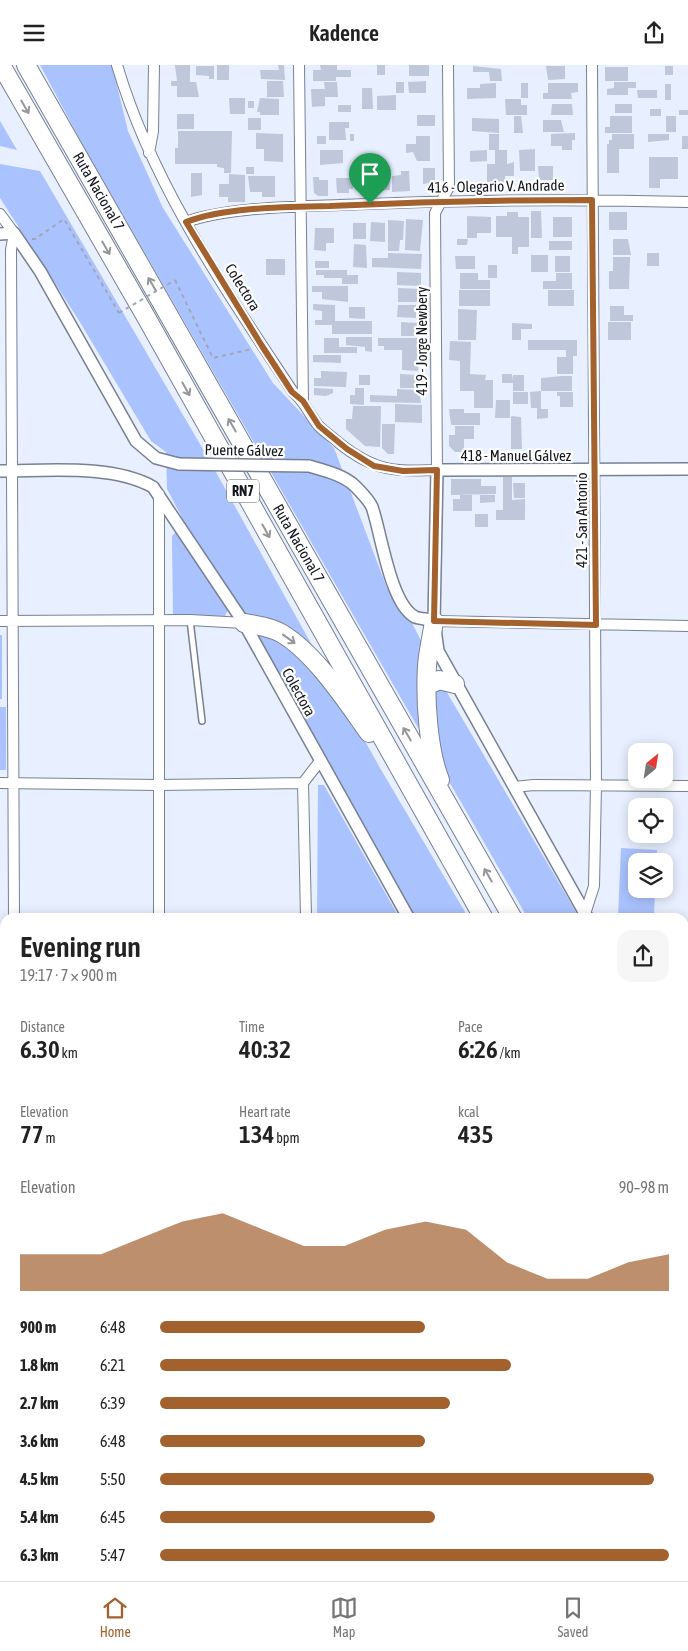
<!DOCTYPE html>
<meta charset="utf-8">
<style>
body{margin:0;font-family:"Asap Condensed",sans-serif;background:#f6f6f6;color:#222;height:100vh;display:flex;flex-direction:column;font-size:19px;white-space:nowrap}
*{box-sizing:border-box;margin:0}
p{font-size:16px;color:#767676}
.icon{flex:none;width:28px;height:28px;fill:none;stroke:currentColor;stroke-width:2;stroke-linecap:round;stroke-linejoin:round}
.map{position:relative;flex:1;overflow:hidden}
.details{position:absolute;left:0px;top:848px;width:689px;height:669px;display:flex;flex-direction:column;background:#fff;border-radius:15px 15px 0 0;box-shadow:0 2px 12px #0003}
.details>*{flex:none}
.needle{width:32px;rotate:30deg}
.tools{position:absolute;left:628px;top:678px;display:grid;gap:10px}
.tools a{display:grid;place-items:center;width:45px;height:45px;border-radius:10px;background:#fff;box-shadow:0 2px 12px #0003;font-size:25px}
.pin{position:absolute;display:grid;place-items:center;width:42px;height:42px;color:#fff;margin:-51px -21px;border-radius:50% 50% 50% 0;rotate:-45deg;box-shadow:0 0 5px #0007}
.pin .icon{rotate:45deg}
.round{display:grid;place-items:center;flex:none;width:52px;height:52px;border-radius:15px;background:#f6f6f6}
.overview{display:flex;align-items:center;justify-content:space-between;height:85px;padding:0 20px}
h1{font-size:28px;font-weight:600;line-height:38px}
.figures{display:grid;grid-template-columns:repeat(3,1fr);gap:8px;height:85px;padding:5px 20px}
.figures div{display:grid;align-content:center}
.figures b{font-size:25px;font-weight:600}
.figures small{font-size:14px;font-weight:400}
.figures p{font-size:14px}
.chart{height:140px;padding:10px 20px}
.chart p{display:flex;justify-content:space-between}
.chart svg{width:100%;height:90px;margin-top:5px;fill:#a3612e;opacity:.7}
ul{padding:0 20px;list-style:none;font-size:16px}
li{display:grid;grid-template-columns:80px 60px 1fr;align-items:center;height:38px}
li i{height:12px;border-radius:6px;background:#a3612e}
header{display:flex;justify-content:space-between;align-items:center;height:65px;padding:0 20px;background:#fff;font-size:22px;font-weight:600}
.tabs{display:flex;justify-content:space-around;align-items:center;height:70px;border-top:1px solid #e0e0e0;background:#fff;font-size:14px;color:#767676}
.tabs a{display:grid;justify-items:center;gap:2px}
.tabs .current{color:#a3612e}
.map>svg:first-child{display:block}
.green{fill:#aac3fe}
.building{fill:#bfc7db}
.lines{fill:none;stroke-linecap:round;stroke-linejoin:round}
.service-casing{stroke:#788092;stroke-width:8}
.minor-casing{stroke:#788092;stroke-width:12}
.tertiary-casing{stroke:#788092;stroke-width:14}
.motorway-casing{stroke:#788092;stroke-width:20}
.path{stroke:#a2a7b4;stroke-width:2;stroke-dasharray:4 4;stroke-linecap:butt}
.service{stroke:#fff;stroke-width:5}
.minor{stroke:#fff;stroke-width:10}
.tertiary{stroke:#fff;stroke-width:11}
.motorway{stroke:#fff;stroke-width:18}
.tertiary-bridge-casing{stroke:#788092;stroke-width:14;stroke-linecap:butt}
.path-bridge{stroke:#a2a7b4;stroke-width:2;stroke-dasharray:4 4;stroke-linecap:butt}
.tertiary-bridge{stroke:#fff;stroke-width:11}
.oneway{stroke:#959699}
.route-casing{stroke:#fff;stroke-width:10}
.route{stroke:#a3612e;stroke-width:6}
.labels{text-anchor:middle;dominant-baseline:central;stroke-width:4.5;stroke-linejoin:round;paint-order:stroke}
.shield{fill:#fff;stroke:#5a5c61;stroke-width:1}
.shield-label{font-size:14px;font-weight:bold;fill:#13161d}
.street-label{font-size:15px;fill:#13161d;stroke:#fff}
</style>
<header><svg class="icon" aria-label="menu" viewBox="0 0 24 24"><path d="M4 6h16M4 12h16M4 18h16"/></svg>Kadence<svg class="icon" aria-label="share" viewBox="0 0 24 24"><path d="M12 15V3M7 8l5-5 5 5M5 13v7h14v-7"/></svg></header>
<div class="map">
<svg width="688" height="1516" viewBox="0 0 688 1516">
<rect width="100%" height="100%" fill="#e8efff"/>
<path class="green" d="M40,0H112L128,66L163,143L273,318L334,383L387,523L410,554L449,631L579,852H527L86,86Z
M0,56L17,85L0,81Z
M0,99L40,106L207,391L380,703L468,852H409L190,468L167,424L166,387L151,376L78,254L0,133Z
M176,467L228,545L225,551L173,550L172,477V471Z
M0,570H2V634H0Z
M0,642H6V705H0Z
M318,720H324L399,852H317Z
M621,783L657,785L656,796H636V824H655L654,852H618Z
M684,1031L688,1038V1136L684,1128Z
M684,1234L688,1241V1336L684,1326Z"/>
<path class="building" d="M175,0H190V17H196L199,32H177V21H171V16H177Z
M217,0H229V15H217Z
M278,0H284L285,15L261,14L260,5H279Z
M320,0H337V5H351V12H336V16H313V5H321Z
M377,0H385V10H377Z
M409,0H429V11H409Z
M196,1H214V14H209V11L196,10Z
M473,1L501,4L502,16H490L489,7H473Z
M546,1H565V14L548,15Z
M665,1H673V10H665Z
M605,2H628V16H605Z
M267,16H283L284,32H267Z
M426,16V28H409L408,17Z
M324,17H337L338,32H325V41L312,42L311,24H325Z
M396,17H404V28H396Z
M614,17H636V23H628V30H607V24L614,23Z
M496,18V33L467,34V23H480V19Z
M521,18H528V33H521Z
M548,18H578V27L571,28L572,34H543V28H548Z
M665,19H671V35H665Z
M362,23H372L373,44H362Z
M637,25H657V33H638Z
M396,30V45H377V31Z
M229,33H245V49H230Z
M260,33L279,34V50H260V47H257Z
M505,34H521V40H527V50H506Z
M248,36H254V43H248Z
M552,39H572L573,50H551Z
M615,39H632V48H615Z
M338,40H351V47H338Z
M650,44H661V51H650Z
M679,45H688V50H679Z
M177,49H194V64H177Z
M417,50H435V61H417Z
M514,51H521L523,68H514Z
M610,51H632V68H605V62H610Z
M666,51H676V67H666Z
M248,53H261V65H248Z
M472,53L499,54V68L472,66Z
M543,55H561L564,67H543Z
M329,57H349V63H345L346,75H329Z
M178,66H232L231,108H224V103L217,102V99H175V83H178Z
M256,68L283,69V97L264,96V84H256Z
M575,68V75H572V85H562V81H551V69Z
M350,69H354V76H350Z
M489,69H499V85H507V99L514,97V111H505V117H487V99H495V85H489Z
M612,69H634V84H619V108H607V79H609V75H612Z
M648,69H669V75L648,77Z
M317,71H326V79H317Z
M416,71H430V96H417L413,87L406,88V79H416Z
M682,71H688V84H682Z
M535,84V106H520L519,85Z
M320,85H343V98L320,100Z
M487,85V96L470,97V86Z
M649,92H678V114H660V123H649Z
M538,101H553V115H539Z
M246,102H254V109H246Z
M423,103H435V117L423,119Z
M389,106L390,125L376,126V107Z
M401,106H409L410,126L392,127V111L401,110Z
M191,108H202V130L191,132Z
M229,109L245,110V137H228V132H219V119H229Z
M248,111H275V132H262V127H250Z
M313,112H319V115H328V131H318L314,128Z
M336,113H353V124H349V128H337Z
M373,116V123L359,124V117Z
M531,146H541L542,173H531Z
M507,147H518V152H529V182H518V189H512V172H496V151H507Z
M609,147H627V165H609Z
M467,151L491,152V168H477V173H467Z
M553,152H572V172H553Z
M406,154L423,155L420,186L405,185Z
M388,155L404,156L403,175H400L399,186H388Z
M371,157L385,158V177L370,176Z
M353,158H366V174H353Z
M315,163H334V178H326V186L314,185Z
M457,174H468L467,180H457Z
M613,174H628L631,190H613Z
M549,176H572V185H549Z
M354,179L366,180L367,203L353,202Z
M388,188L422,189L421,204L372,202V193H388Z
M647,188H659V201H647Z
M531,190H548V207H531Z
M455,191H475V204H456Z
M555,191H570V207H555Z
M613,192H630L629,224H609V206H613Z
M266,194H285V210H266Z
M315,196H329V203H315Z
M488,200H497V213H488Z
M316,205H347V210H358V219H342V213H324V210H316Z
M397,207L421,208V221L397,220Z
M460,208H478V215H490V224H460Z
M556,208H572V224H543V216H556Z
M312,221H348V237L322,234V227H312Z
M398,223L421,224V237H398Z
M459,225H490V241H459Z
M548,225H574V241H548Z
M313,239L335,240V256H372V269H332V260H315V255H322V246L313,245Z
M398,240H416V253L397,252Z
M610,241H624V250H633V256H610Z
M349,242H365V254L349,253Z
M458,244L477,245L476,275H458Z
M401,257L419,258V271H401Z
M608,257H631V275H608Z
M512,258L532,259V264H521V275H512Z
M346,272H372V287L365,286V282L346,280Z
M324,273H339V282H357V288H324Z
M378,273H421L418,306L402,305V285H384V281H378Z
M528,275H577V291H573V309H557V292H566V285H528Z
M450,276L471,277L470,309L486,310L485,315H493V343H474V326H460V296L449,295Z
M313,290H341V298L313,297Z
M321,306L347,307L346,322L314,321V313H321Z
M400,309L419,310V323H400Z
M502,309H512V315L513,310H524V326H513V318H502Z
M359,310H370V320H359Z
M562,311H572V326H541V313Z
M314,323L333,324V328L326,331L314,330Z
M355,323H364V340L350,339V330H355Z
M397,324L419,325L421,338L370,337V330L397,331Z
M541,326V344H548V353L537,354V343H531L530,327Z
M513,327H528V339H513Z
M557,327H573V342H560V331H557Z
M496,335H510V353H495Z
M395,339L422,340V358L395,357Z
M353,341H381L380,382L365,381L346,364V354H352Z
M449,344H464V348H480V360H451Z
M511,351L521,352L522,384H511Z
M382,359H395L394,389H388L382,383Z
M455,361H474V374H464V387H455L449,381V370H455Z
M503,412H512V435L525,434V455H496V445H503Z
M451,414H481V421H496V429L451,430Z
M513,418H525V433H514Z
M460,430H472V446H453V434H460Z
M480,430H495V437L480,438Z
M475,449H488V462H475Z"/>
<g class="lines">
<defs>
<path id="service" d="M190,555L202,656"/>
<path id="minor" d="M117,0C152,119 225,224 293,327C305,337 309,349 318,360C324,367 333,372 339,378C374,406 394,407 437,405L435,148L449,122L448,0
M299,0L303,336
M149,88L153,66L154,0
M0,149L14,168L11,185L14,852
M186,157C226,142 296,142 340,140C456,135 572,134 688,137
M0,556L190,555L244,558
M434,556L688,561
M0,718L158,720L303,718L320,696
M303,718L306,852
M514,722L534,720L688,721
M585,849L594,821L596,721L592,0
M159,852V429
M0,880H5
M684,882H688
M0,1075L5,1076
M0,1271H5
M0,1431H5
M684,1503H688
M335,1511V1516
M457,1511V1516
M79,1516V1511
M207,1516V1511
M601,1516V1511"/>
<path id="tertiary" d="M0,169L14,168L40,206L136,376L156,393L179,399
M309,401C323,405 344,410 355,421C360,426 369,435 372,442C381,467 390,539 415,552C420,554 429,554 434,556
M0,406C47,406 112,399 153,422L244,558L408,852
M587,852L438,586L434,556L437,405L688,404
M684,1017L688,1024
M684,1338L688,1348"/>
<path id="motorway" d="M1,0L146,252L483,852
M26,0L512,852
M434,556C432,571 428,586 427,601C425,634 428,685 440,715
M244,558C257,560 270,562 281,568C315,588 346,636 369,668
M427,621L439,615L455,619
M684,1155L688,1162
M684,1204L688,1211"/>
</defs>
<use href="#service" class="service-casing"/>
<use href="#minor" class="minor-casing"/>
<use href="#tertiary" class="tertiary-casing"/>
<use href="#motorway" class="motorway-casing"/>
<path class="path" d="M32,174H35L64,154L119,248
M175,215L213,293L252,284
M684,1070L688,1078"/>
<use href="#service" class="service"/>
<use href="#minor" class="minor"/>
<use href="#tertiary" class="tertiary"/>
<use href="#motorway" class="motorway"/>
<defs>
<path id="tertiary-bridge" d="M179,399L309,401"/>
</defs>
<use href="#tertiary-bridge" class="tertiary-bridge-casing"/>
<path class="path-bridge" d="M119,248L175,215"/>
<use href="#tertiary-bridge" class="tertiary-bridge"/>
</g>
<defs><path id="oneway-shaft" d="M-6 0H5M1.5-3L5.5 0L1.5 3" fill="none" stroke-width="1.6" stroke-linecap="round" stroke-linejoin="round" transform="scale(1.25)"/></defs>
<g class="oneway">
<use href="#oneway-shaft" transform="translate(25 42) rotate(60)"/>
<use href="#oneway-shaft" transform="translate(106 183) rotate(60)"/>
<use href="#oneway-shaft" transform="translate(152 219) rotate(-120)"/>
<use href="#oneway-shaft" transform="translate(186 324) rotate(61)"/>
<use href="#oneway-shaft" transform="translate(232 360) rotate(-120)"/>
<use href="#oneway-shaft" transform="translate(266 466) rotate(61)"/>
<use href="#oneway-shaft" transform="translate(289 574) rotate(36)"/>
<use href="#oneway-shaft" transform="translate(407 669) rotate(-120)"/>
<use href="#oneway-shaft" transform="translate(488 810) rotate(-120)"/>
</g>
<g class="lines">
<defs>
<path id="route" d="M592,135L596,560L434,556L437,405L403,406L374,401L347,384L319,361L303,336L292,327L262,281L186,157C225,142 287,142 330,141C417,137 505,135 592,135Z"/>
</defs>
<use href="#route" class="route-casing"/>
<use href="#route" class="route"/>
</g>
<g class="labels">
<rect class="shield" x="227" y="414.5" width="32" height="23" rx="4"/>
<g class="shield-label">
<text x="243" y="426">RN7</text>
</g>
<g class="street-label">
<text transform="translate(496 121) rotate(-1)">416 - Olegario V. Andrade</text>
<text transform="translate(99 126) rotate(60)">Ruta Nacional 7</text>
<text transform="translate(243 222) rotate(58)">Colectora</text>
<text transform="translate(421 276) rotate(-90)">419 - Jorge Newbery</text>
<text transform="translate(244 385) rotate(1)">Puente Gálvez</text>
<text x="516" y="390">418 - Manuel Gálvez</text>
<text transform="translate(581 455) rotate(-90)">421 - San Antonio</text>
<text transform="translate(299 478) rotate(60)">Ruta Nacional 7</text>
<text transform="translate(299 627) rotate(61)">Colectora</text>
</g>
</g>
</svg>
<div class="tools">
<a><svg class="needle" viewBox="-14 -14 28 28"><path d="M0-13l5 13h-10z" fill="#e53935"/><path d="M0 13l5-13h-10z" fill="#767676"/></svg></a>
<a><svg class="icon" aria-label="locate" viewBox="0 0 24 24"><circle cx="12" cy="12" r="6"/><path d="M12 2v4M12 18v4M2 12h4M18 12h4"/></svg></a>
<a><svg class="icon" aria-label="layers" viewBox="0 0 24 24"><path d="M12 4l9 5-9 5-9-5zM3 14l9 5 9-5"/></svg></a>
</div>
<div class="pin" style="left:370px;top:139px;background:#1e9e55"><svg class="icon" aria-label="arrive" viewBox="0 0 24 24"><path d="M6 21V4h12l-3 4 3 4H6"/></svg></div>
<section class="details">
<div class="overview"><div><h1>Evening run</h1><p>19:17 · 7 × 900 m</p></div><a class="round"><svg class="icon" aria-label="share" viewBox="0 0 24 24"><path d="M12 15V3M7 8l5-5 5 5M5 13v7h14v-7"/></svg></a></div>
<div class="figures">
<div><p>Distance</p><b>6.30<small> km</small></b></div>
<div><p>Time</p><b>40:32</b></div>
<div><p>Pace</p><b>6:26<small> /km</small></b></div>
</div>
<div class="figures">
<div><p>Elevation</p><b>77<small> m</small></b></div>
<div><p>Heart rate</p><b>134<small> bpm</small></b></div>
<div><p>kcal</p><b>435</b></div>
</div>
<div class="chart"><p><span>Elevation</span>90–98 m</p>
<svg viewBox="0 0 160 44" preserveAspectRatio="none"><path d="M0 44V26L10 26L20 26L30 18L40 10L50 6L60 14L70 22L80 22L90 14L100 10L110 14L120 30L130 38L140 38L150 30L160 26V44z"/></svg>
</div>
<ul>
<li><b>900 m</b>6:48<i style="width:52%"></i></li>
<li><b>1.8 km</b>6:21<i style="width:69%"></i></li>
<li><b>2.7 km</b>6:39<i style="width:57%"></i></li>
<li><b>3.6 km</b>6:48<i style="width:52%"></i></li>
<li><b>4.5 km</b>5:50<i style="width:97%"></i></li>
<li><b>5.4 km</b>6:45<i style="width:54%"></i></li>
<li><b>6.3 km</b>5:47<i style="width:100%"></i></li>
</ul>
</section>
</div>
<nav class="tabs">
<a class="current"><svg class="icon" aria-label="home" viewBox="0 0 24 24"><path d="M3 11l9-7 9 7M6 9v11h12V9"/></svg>Home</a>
<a><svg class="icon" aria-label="map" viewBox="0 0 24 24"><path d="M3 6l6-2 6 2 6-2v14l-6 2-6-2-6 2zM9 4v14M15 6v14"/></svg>Map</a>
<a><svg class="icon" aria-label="saved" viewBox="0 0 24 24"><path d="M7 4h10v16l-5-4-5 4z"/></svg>Saved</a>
</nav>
